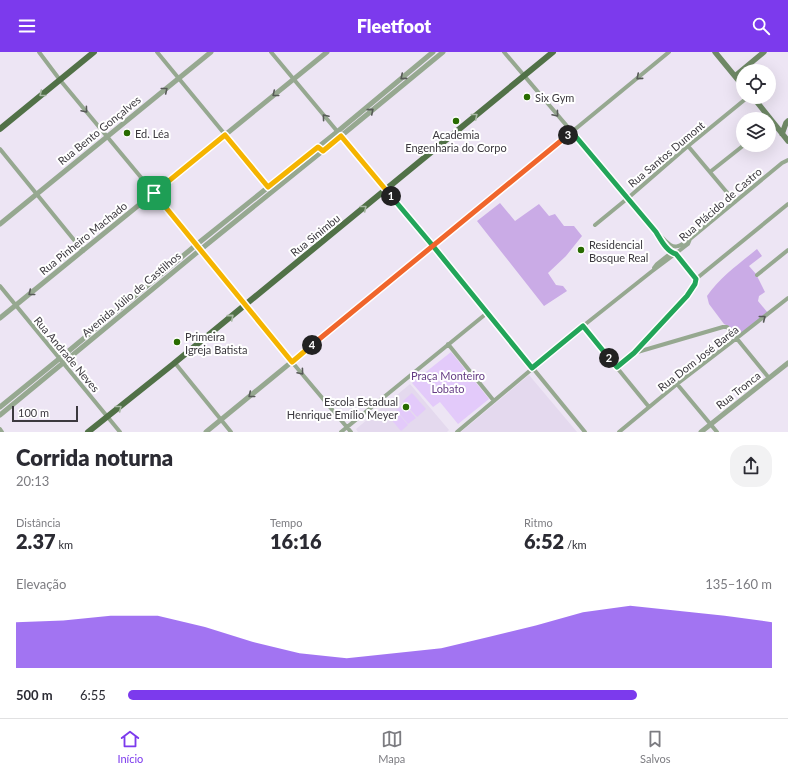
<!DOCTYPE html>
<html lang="pt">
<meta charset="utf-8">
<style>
body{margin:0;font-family:Lato,sans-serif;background:#f2f2f3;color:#2b2b33;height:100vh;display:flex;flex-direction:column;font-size:15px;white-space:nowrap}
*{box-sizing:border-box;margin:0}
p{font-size:13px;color:#7c7c81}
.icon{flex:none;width:22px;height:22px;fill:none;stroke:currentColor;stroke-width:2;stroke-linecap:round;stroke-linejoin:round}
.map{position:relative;height:380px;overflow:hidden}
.details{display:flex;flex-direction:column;background:#fff;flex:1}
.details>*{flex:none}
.tools{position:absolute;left:736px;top:12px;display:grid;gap:8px}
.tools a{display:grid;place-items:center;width:40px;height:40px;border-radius:50%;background:#fff;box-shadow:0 4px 16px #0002;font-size:20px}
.scale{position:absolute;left:12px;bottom:10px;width:66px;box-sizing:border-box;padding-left:4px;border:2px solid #3c393f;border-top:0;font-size:11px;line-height:14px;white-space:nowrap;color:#3c393f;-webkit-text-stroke:3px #fff;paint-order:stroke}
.pin{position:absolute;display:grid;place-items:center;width:34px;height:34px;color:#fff;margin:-17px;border-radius:8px;box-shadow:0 2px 6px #0006}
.km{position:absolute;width:20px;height:20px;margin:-10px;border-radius:50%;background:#222;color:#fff;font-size:11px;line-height:20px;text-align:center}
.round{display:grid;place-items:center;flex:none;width:42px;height:42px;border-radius:16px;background:#f2f2f3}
.headline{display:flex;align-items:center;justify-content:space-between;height:68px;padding:0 16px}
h1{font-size:22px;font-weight:800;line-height:30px}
.stats{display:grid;grid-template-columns:repeat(3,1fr);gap:6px;height:68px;padding:4px 16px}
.stats div{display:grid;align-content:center}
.stats b{font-size:20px;font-weight:800}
.stats small{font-size:11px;font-weight:400}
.stats p{font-size:11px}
.chart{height:112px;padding:8px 16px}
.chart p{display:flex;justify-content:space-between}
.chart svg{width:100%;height:72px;margin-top:4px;fill:#7c3aed;opacity:.7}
ul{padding:0 16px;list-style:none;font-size:13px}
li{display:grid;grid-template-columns:64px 48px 1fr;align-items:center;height:30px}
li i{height:10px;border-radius:5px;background:#7c3aed}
header{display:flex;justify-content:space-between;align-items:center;height:52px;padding:0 16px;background:#7c3aed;color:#fff;font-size:18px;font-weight:800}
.tabs{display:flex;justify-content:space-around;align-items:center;height:56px;border-top:1px solid #e1e1e2;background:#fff;font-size:11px;color:#7c7c81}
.tabs a{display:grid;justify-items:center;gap:2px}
.tabs .active{color:#7c3aed}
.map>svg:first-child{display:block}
.built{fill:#e4d9ee}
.green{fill:#e3cafa}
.forest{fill:#caabe6}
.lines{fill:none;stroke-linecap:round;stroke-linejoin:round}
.minor{stroke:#96a890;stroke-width:4}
.tertiary{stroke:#96a890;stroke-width:5}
.secondary{stroke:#6e8865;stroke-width:5.5}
.primary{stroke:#517147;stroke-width:6}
.oneway{stroke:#575a57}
.oneway2{stroke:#a8b8a3}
.split-1-casing{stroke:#fff;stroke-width:8}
.split-2-casing{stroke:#fff;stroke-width:8}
.split-3-casing{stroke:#fff;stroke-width:8}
.split-4-casing{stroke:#fff;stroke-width:8}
.split-5-casing{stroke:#fff;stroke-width:8}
.split-1{stroke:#f5b400;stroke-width:5}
.split-2{stroke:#22a559;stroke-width:5}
.split-3{stroke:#22a559;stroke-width:5}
.split-4{stroke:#f0652b;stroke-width:5}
.split-5{stroke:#f5b400;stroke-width:5}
.poi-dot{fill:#286b00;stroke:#fff;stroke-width:1.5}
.labels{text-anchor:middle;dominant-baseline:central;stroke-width:4;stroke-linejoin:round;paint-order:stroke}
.poi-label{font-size:11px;fill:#3c393f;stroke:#fff;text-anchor:start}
.street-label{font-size:11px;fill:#3c393f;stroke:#fff}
.park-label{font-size:11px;fill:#653d84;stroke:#fff}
</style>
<header><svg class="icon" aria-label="menu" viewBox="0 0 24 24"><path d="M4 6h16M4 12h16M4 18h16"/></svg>Fleetfoot<svg class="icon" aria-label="search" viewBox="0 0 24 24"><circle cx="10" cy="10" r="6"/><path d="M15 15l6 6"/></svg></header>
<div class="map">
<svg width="788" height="380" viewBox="0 0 788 380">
<rect width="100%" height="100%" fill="#ede5f4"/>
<path class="built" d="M529,323L577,380H461Z
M410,332L449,378L447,380H358L356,377Z"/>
<path class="green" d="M451,300L489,347L458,372L440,350L433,355L412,331Z
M412,341L426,357L417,365L403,349Z
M404,352L416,366L408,372L396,358Z
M397,360L408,373L401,379L390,366Z"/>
<path class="forest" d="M500,151L515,169L539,152L549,164L555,162L564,174H574L582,184L566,204L548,221L556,233L563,234L567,239L544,254L477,169Z
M757,197L762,204L749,214L756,222L765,240L759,244L758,249L768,261L737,285L728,274L724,272L709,252L707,244C720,225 739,212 757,197Z"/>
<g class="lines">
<path class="minor" d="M39,0L60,28L154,141L292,310L351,380
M157,0L269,136
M271,0L433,194L585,380
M504,0L657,180C661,188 667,200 675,202L696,227
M688,94L735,150
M0,97L83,199
M710,120L744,93
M595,173L628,146L688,94L748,45
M658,182C664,186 670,197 678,194C682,193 686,189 690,187
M433,194L669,0
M654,216L657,212L671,201
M757,223L788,198
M696,227L788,152
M0,234L120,380
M583,274L649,355
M448,292L494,349
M634,301L723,275H727L729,277L769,326
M175,311L231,380
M617,315L634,301L687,244L695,232L696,227
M677,332L717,380
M0,377L2,380
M341,380L487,261
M457,380L583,274L651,220L675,202L688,192L690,187L782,111L788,108
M619,380L677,332L737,286L788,246"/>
<path class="tertiary" d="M0,172L211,0
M0,266L327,0
M0,355L59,307L196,193L337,80L433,0
M0,363L200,198L341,84L443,0
M206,380L433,194
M701,380L788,311"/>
<path class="secondary" d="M715,0L743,34
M735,24L764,0
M753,45L788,89
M782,82L786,71L788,69"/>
<path class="primary" d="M0,77L94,0
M88,380L172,313L553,0"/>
</g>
<defs><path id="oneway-chevron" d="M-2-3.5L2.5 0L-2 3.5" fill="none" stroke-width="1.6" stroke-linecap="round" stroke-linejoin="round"/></defs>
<g class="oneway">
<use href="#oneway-chevron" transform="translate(403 25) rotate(140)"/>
<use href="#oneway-chevron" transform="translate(639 25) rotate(140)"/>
<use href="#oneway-chevron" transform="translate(165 38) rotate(-39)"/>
<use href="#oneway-chevron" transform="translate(275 42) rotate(141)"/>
<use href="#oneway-chevron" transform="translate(85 58) rotate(50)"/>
<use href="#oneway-chevron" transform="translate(371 59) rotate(-40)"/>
<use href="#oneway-chevron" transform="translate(556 62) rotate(50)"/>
<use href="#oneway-chevron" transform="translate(325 65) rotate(-130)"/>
<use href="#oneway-chevron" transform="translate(31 241) rotate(141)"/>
<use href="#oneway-chevron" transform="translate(763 266) rotate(-38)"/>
<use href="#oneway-chevron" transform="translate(301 320) rotate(50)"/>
<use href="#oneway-chevron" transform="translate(251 343) rotate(141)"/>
</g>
<g class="oneway2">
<use href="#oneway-chevron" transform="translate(42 42) rotate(141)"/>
<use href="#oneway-chevron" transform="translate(475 64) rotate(-39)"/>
<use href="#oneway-chevron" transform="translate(364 156) rotate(-39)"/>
<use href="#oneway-chevron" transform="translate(231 265) rotate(-40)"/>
<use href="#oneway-chevron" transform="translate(119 356) rotate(-39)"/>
</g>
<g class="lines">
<defs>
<path id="split-1" d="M154,141L225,83L268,135L318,95L323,99L341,84L391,144"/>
<path id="split-2" d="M391,144L433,194L532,316L583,274L609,306"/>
<path id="split-3" d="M568,83L572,80L656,180C661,188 667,200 676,202L696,227L695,232L687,244L634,301L617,315L609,306"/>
<path id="split-4" d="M312,293L568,83"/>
<path id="split-5" d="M154,141L292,310L312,293"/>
</defs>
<use href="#split-1" class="split-1-casing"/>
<use href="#split-2" class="split-2-casing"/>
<use href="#split-3" class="split-3-casing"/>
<use href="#split-4" class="split-4-casing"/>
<use href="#split-5" class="split-5-casing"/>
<use href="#split-1" class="split-1"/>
<use href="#split-2" class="split-2"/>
<use href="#split-3" class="split-3"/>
<use href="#split-4" class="split-4"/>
<use href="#split-5" class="split-5"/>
</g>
<g class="poi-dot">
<circle cx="527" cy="45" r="4"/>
<circle cx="456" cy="69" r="4"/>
<circle cx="127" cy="81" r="4"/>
<circle cx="581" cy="198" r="4"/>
<circle cx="177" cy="290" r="4"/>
<circle cx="406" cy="355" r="4"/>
</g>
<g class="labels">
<g class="poi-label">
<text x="535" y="45">Six Gym</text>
<text x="135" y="81">Ed. Léa</text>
<text x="456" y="82" text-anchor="middle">Academia<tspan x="456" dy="13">Engenharia do Corpo</tspan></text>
<text x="589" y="192">Residencial<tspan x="589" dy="13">Bosque Real</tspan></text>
<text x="185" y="284">Primeira<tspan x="185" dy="13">Igreja Batista</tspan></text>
<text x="398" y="349" text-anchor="end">Escola Estadual<tspan x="398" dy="13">Henrique Emílio Meyer</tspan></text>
</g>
<g class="street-label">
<text transform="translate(99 78) rotate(-39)">Rua Bento Gonçalves</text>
<text transform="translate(666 102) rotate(-40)">Rua Santos Dumont</text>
<text transform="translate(720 152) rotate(-41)">Rua Plácido de Castro</text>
<text transform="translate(315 183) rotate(-39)">Rua Sinimbu</text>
<text transform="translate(83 186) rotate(-39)">Rua Pinheiro Machado</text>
<text transform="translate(131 242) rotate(-40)">Avenida Júlio de Castilhos</text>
<text transform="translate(67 302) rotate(50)">Rua Andrade Neves</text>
<text transform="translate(698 306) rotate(-38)">Rua Dom José Baréa</text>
<text transform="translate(738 338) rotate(-38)">Rua Tronca</text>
</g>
<g class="park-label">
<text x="448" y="323">Praça Monteiro<tspan x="448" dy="13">Lobato</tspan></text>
</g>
</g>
</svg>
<div class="tools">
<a><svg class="icon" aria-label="locate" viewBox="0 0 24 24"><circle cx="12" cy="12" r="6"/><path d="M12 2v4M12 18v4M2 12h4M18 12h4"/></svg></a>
<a><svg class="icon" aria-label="layers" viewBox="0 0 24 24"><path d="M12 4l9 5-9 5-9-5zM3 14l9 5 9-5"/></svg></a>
</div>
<div class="scale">100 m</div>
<div class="pin" style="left:154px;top:141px;background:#1e9e55"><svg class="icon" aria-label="arrive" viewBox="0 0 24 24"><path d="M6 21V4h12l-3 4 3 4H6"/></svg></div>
<b class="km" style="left:391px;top:144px">1</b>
<b class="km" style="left:609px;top:306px">2</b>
<b class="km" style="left:568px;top:83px">3</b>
<b class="km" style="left:312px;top:293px">4</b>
</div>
<section class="details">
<div class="headline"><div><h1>Corrida noturna</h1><p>20:13</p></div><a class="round"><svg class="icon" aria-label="share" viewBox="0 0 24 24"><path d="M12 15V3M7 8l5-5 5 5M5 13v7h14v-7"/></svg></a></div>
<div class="stats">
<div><p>Distância</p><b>2.37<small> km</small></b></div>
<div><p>Tempo</p><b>16:16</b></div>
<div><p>Ritmo</p><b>6:52<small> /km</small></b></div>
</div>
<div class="chart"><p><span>Elevação</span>135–160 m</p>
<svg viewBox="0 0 160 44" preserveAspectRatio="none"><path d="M0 44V16L10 15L20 12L30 12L40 19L50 28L60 35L70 38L80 35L90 32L100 25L110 18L120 10L130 6L140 9L150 12L160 16V44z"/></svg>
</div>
<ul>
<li><b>500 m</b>6:55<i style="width:79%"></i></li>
</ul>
</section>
<nav class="tabs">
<a class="active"><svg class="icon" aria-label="home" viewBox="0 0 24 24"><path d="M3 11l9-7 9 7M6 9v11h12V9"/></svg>Início</a>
<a><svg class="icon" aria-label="map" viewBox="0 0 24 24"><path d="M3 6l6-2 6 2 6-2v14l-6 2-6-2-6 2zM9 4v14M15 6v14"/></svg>Mapa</a>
<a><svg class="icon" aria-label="saved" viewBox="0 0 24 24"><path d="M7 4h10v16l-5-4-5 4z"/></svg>Salvos</a>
</nav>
